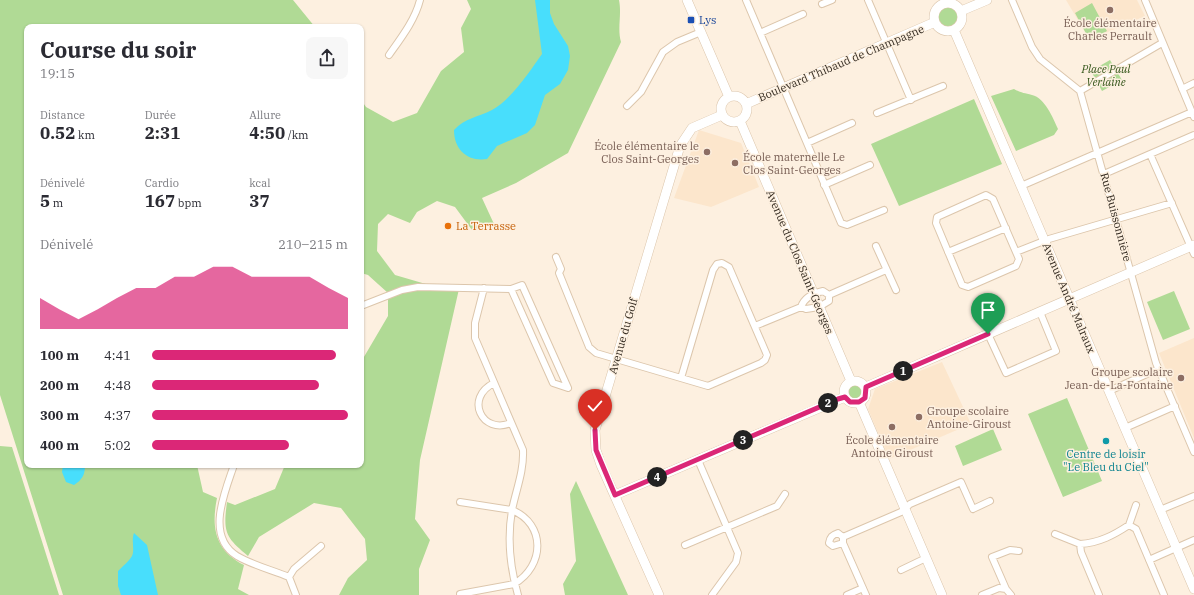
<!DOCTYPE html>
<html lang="fr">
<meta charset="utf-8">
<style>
body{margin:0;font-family:"IBM Plex Serif",serif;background:#f7f7f7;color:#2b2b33;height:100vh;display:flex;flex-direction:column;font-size:15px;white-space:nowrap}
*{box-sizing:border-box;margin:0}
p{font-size:13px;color:#7c7c81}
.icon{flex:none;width:22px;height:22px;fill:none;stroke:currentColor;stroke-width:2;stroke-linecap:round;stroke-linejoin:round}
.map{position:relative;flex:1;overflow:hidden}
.side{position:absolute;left:24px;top:24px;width:340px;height:444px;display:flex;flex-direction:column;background:#fff;border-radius:8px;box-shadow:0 1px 3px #0004}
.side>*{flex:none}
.pin{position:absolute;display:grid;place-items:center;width:34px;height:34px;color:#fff;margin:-41px -17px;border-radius:50% 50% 50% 0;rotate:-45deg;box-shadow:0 0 4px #0007}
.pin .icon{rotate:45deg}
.km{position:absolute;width:20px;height:20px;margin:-10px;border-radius:50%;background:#222;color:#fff;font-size:11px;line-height:20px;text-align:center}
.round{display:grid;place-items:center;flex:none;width:42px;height:42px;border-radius:8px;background:#f7f7f7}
.headline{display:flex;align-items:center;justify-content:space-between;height:68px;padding:0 16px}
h1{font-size:22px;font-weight:700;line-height:30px}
.figures{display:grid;grid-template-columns:repeat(3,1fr);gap:6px;height:68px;padding:4px 16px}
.figures div{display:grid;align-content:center}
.figures b{font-size:17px;font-weight:700}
.figures small{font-size:11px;font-weight:400}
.figures p{font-size:11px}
.chart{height:112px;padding:8px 16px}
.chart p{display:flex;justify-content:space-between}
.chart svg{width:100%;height:72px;margin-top:4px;fill:#db2777;opacity:.7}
ul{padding:0 16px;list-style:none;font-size:13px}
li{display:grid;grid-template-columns:64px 48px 1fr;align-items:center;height:30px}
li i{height:10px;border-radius:5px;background:#db2777}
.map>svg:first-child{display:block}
.built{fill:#fce6cc}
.green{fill:#b0da95}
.water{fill:#48defc}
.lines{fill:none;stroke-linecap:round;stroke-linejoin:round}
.street-casing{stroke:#dcc6ac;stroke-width:8}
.secondary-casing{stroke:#dcc6ac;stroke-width:10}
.street{stroke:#fff;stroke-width:6}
.secondary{stroke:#fff;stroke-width:9}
.route-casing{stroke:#fff;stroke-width:8}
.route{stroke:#db2777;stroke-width:5}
.education-dot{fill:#8d6e63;stroke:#fdf0e0;stroke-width:1.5}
.transit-dot{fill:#1a4fb4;stroke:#fdf0e0;stroke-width:1.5}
.food-dot{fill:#e8710a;stroke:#fdf0e0;stroke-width:1.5}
.culture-dot{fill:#0f9aa8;stroke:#fdf0e0;stroke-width:1.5}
.labels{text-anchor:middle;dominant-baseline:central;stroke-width:3;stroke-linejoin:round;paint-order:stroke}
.transit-label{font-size:11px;fill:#164399;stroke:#fdf0e0;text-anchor:start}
.education-label{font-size:11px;fill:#785e54;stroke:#fdf0e0}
.street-label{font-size:11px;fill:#332a20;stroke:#fdf0e0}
.park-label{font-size:11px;font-style:italic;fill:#345519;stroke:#fdf0e0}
.food-label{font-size:11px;fill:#c56008;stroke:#fdf0e0;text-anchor:start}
.culture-label{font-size:11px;fill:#0d838f;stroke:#fdf0e0}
</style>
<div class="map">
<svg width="1194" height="595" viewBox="0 0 1194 595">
<rect width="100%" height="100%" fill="#fdf0e0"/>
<path class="built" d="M1066,0H1137L1145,16L1108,32L1091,42Z
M699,130L741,143L759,187L711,207L674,198Z
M1194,338V438L1159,353Z
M942,362L971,424L889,459L868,409L875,389Z"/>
<path class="green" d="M0,0H293L315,27H27V465H197L203,492L217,498C211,528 215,550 244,565L238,589L249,595H63L0,395Z
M467,0H619C622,15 617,28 621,42L568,153L516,183L482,198L494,224L472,230L455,207L437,201L417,212L410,223L388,214L378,224L377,251L395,275L436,287L459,289L420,460L415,519L430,540L419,569V595H339L348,578L367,560L365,539L341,508L314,503L259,537L248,556C225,537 223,532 227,502L235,505L275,489L285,465H361V362L388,316V293L368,275L361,273V100L366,107L393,122L417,113L441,71L464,52L461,28L471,9Z
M1092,3L1107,31L1090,41L1075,13Z
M938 17a10 10 0 1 1 20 0a10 10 0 1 1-20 0Z
M1110,60L1122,80L1102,91L1091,71Z
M1014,89C1021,93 1024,93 1032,95C1045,98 1053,118 1058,129L1054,135L1016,151L991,96Z
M974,99L1002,164L899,206L871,144Z
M1174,291L1190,329L1163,340L1147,302Z
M847 392a8 8 0 1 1 16 0a8 8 0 1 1-16 0Z
M1067,398L1102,481L1063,497L1028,414Z
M993,429L1002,450L963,466L955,446Z
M0,446L12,447L59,595H0Z
M576,481L628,595H565L563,584L576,561L570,494Z"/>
<path class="water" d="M535,0H550V13L554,24L568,46L570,56L568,70L560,84L545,95L535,125L527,133L497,146L487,159C468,162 454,150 454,130C465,118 478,117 492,110C510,101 530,71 542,54Z
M63,465H85C85,475 82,480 74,485L66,482L62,472Z
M134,533L147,545L158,595H121L118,586V571C122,567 129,561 132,556C135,549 131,541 134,533Z"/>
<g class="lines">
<defs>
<path id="street" d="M746,0L841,223L847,225L884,210
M868,0L911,100
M1012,0L1032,47L1040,59L1080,91L1156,363L1194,452
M1145,0L1194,117
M822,4L832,0
M760,33L803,14
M389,55C401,38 415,20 420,0
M1182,89L1194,83
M1080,91L1162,43
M627,106L641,92L663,52L677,42L701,32
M877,113L943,86
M807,143L852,123
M1150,154L1194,254
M1104,174L1194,135
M824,185L870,165
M1021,186L1192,112
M986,195L993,199L1019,259L1016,266L968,287L962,285L936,223L937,217Z
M876,246L896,290
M948,252L1006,228
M1016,252L1049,239L1172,203
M556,257L561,269L559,273L589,347L596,353L708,386L761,363L765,360L767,355L729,267L722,263L717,264L713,270L681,378
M522,285L568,388L553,383L511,289Z
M484,288L475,323V338L523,450C524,471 516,490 512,510C507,539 510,567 518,595
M823,291L829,295V301L819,307L806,309L801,307C804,298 814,293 823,291Z
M829,295L886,270
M361,306L402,290L418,287L511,289
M755,326L801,307
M988,334L1006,373L1056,351L1040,312
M494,383C464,398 482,435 511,423
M1109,391L1158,369
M1125,428L1175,406
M698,460L738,553L736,562L712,595
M234,465C225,492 205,536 237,556C252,565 272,570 289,577L296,595
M460,502L512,510C546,524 545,566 514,584L460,594
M1160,510L1194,496
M1129,525L1136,505
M1055,534L1080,544
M843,543L833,546L829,543C830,537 832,535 838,533L843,537
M685,545L777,506L785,494
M1149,560L1194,540
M901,570L926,558
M289,577L294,569L321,546
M1006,589L992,557L1010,550L1019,551
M847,595L863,588
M866,595L843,543V537L901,512L910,504L961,482L973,509L990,501
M982,595L999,588L1006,589L1011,595
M1099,595L1081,552L1080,544C1099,543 1114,535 1129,525L1136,529L1164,595"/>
<path id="secondary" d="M687,0L729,97
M934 17a14 14 0 1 1 28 0a14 14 0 1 1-28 0Z
M961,11L987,0
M954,30L1194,589
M721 109a13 13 0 1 1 26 0a13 13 0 1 1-26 0Z
M746,104L935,22
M740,121L851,381
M844 392a11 11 0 1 1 22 0a11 11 0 1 1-22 0Z
M866,387L1194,245
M859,402L942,595
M615,495L845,397
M659,595L601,465L596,450L595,430L680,146L692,128L722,115"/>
</defs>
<use href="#street" class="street-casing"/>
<use href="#secondary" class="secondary-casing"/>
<use href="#street" class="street"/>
<use href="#secondary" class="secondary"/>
</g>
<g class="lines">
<defs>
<path id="route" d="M595,430L596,450L615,495L838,399L845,397L850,402H859L865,398L866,387L868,386L988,334"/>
</defs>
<use href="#route" class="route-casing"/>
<use href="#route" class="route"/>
</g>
<g class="education-dot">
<circle cx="1110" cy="10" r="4"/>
<circle cx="707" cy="152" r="4"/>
<circle cx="735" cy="163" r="4"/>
<circle cx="1181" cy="378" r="4"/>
<circle cx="919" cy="417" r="4"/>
<circle cx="892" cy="427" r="4"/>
</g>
<rect class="transit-dot" x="687" y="16" width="8" height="8" rx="2"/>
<circle class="food-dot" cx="448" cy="226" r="4"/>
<circle class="culture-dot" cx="1106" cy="441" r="4"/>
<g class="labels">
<g class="transit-label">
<text x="699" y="20">Lys</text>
</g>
<g class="education-label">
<text x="1110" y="23">École élémentaire<tspan x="1110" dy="13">Charles Perrault</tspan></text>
<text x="699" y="146" text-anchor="end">École élémentaire le<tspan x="699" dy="13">Clos Saint-Georges</tspan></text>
<text x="743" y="157" text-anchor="start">École maternelle Le<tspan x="743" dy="13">Clos Saint-Georges</tspan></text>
<text x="1173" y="372" text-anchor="end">Groupe scolaire<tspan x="1173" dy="13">Jean-de-La-Fontaine</tspan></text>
<text x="927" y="411" text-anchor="start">Groupe scolaire<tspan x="927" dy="13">Antoine-Giroust</tspan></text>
<text x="892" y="440">École élémentaire<tspan x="892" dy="13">Antoine Giroust</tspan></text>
</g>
<g class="street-label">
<text transform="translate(841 63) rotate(-23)">Boulevard Thibaud de Champagne</text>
<text transform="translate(1116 217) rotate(75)">Rue Buissonnière</text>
<text transform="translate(800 262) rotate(67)">Avenue du Clos Saint-Georges</text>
<text transform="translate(1069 298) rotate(67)">Avenue André Malraux</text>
<text transform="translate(623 336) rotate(-74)">Avenue du Golf</text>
</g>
<g class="park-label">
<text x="1106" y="69">Place Paul<tspan x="1106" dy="13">Verlaine</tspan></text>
</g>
<g class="food-label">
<text x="456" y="226">La Terrasse</text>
</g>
<g class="culture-label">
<text x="1106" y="454">Centre de loisir<tspan x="1106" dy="13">"Le Bleu du Ciel"</tspan></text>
</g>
</g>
</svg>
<div class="pin" style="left:988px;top:334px;background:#1e9e55"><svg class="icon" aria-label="arrive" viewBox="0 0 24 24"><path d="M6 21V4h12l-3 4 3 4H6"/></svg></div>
<div class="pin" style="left:595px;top:430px;background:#d93025"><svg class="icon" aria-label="check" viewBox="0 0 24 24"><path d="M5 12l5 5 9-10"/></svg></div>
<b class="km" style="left:903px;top:371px">1</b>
<b class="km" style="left:828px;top:403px">2</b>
<b class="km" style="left:743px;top:440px">3</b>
<b class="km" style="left:657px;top:477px">4</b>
<section class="side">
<div class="headline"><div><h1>Course du soir</h1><p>19:15</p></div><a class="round"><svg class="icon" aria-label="share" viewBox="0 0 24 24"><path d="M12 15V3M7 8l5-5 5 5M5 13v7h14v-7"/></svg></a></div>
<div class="figures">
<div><p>Distance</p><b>0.52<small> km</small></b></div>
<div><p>Durée</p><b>2:31</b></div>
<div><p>Allure</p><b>4:50<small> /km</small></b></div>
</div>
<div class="figures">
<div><p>Dénivelé</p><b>5<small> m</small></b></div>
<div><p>Cardio</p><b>167<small> bpm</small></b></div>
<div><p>kcal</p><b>37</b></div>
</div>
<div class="chart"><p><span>Dénivelé</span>210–215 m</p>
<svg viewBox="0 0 160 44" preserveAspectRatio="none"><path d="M0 44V25L10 32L20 38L30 32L40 25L50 19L60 19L70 12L80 12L90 6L100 6L110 12L120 12L130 12L140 12L150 19L160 25V44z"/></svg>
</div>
<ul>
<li><b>100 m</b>4:41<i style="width:94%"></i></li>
<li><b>200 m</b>4:48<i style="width:85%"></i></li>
<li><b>300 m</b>4:37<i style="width:100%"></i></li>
<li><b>400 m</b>5:02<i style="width:70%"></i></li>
</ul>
</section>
</div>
